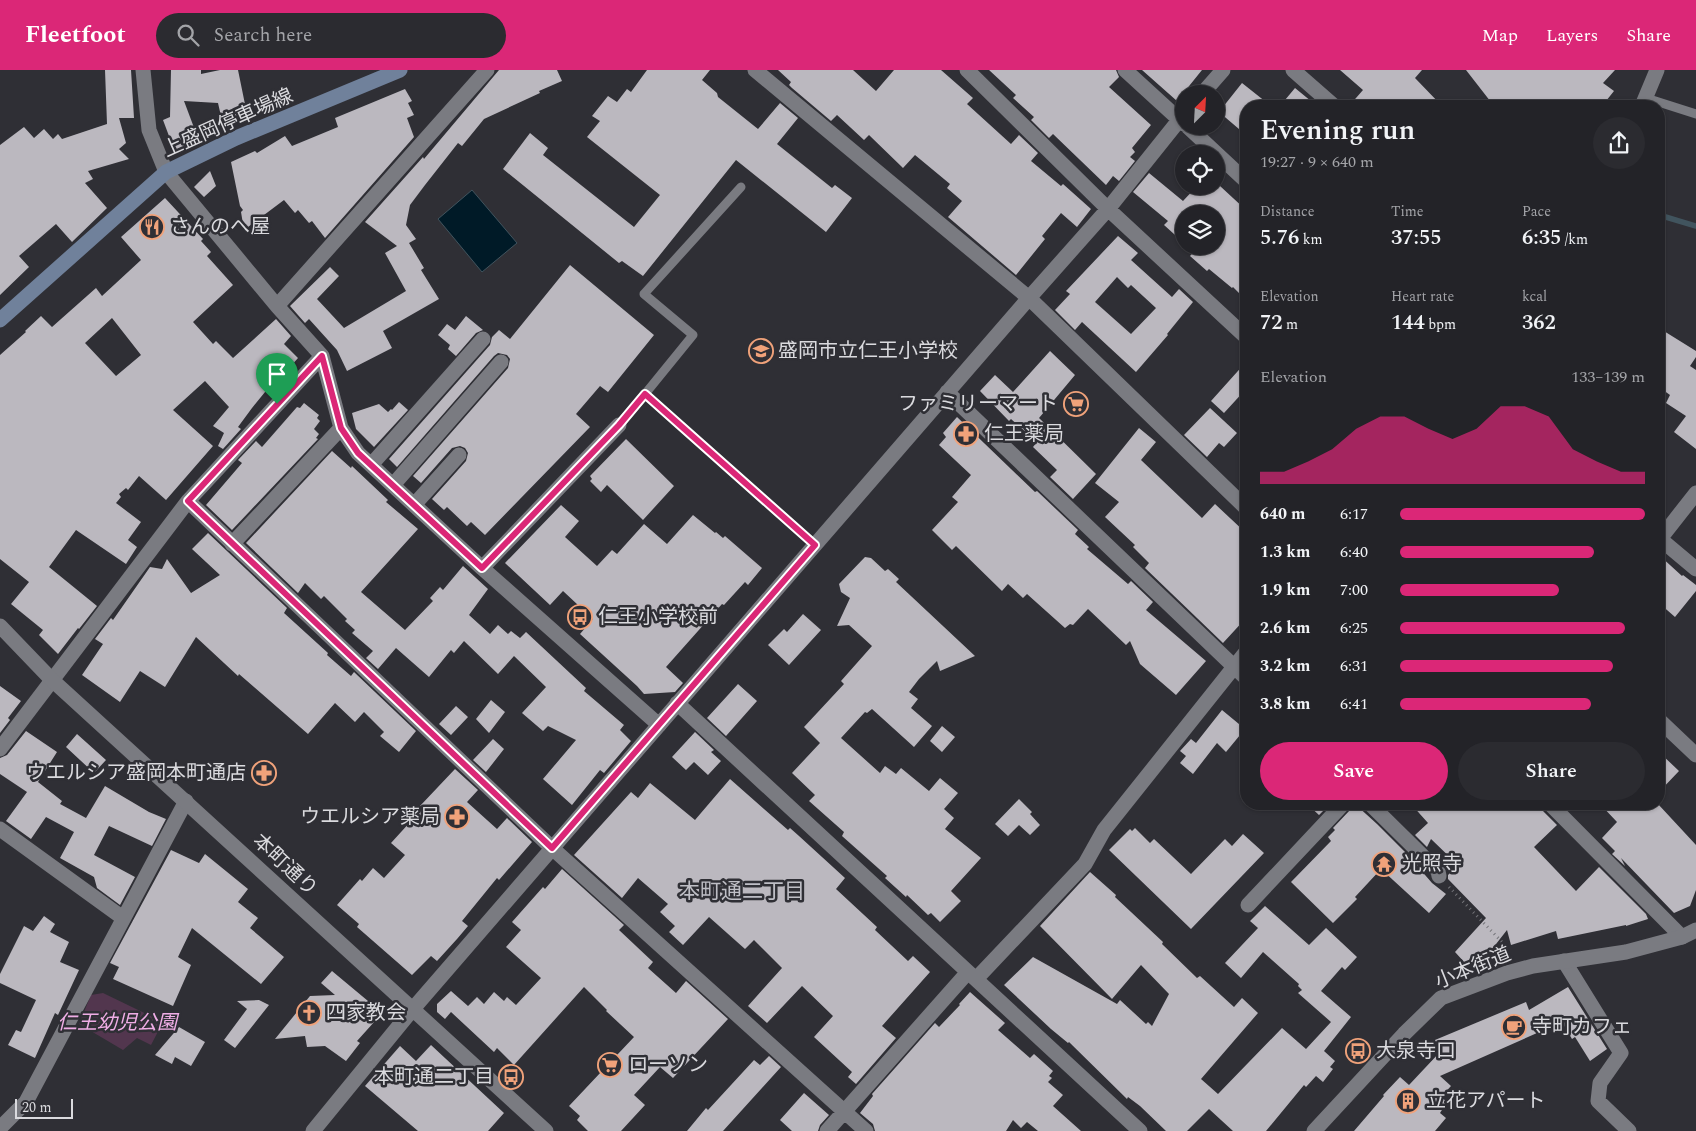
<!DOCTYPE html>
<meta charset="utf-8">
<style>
body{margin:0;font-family:Spectral,"Noto Sans JP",serif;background:#2b2b30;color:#f1f3f6;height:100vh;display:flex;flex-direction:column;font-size:19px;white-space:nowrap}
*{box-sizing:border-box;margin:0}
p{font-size:16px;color:#a3a4a8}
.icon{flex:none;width:28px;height:28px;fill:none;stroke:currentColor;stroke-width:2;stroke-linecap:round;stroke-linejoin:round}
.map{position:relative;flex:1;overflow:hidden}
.sheet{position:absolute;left:1240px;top:30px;width:425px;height:710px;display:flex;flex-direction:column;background:#232328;border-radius:20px;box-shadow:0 1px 4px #0004,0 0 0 1px #404045}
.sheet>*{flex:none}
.needle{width:32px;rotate:24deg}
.fabs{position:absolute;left:1175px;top:15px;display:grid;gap:10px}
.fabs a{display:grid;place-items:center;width:50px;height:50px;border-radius:50%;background:#232328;box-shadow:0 1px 4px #0004,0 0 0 1px #404045;font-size:25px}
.scale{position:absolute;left:15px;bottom:12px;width:58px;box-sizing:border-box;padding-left:5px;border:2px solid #dadade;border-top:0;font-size:14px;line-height:18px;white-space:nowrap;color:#dadade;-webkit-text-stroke:4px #2f2f35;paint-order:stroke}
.pin{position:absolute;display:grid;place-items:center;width:42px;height:42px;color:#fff;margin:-51px -21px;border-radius:50% 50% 50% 0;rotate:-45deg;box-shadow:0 0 5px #0007}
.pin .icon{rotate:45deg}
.round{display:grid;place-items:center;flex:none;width:52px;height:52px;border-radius:26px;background:#2b2b30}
.summary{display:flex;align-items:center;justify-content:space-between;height:85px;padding:0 20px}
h1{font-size:28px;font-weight:600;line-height:38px}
.stats{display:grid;grid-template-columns:repeat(3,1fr);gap:8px;height:85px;padding:5px 20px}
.stats div{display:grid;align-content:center}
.stats b{font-size:21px;font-weight:600}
.stats small{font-size:14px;font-weight:400}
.stats p{font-size:14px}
.chart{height:140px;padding:10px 20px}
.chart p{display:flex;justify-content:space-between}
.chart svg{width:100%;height:90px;margin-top:5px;fill:#db2777;opacity:.7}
.cta{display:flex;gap:10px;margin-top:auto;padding:10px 20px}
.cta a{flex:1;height:58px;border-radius:30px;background:#db2777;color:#fff;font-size:20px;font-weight:600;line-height:58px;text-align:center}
.cta a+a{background:#2b2b30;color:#f1f3f6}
ul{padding:0 20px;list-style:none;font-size:16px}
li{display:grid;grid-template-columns:80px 60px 1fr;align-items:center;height:38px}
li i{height:12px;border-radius:6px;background:#db2777}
header{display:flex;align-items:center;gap:30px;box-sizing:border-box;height:70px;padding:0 25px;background:#db2777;color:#fff}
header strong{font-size:24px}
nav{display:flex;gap:28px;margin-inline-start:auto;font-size:18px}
.search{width:350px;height:45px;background:#2b2b30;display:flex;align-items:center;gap:12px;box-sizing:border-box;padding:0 18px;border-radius:28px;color:#a3a4a8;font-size:19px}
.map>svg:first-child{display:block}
.green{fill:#52364e}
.water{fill:#001a27;stroke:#41545e}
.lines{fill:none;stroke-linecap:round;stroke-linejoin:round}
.stream{stroke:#41545e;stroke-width:5.5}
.building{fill:#bbb8bf;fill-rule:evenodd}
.path{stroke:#747479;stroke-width:3;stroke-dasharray:1 4;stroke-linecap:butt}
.service{stroke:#7a7b81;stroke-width:9}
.minor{stroke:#7a7b81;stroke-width:15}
.tertiary{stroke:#7a7b81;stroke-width:15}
.secondary{stroke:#70819b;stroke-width:15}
.route-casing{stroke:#fff;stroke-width:10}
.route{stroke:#db2777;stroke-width:6}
.labels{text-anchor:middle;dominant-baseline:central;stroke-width:5;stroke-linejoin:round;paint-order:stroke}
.street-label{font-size:20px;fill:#dadade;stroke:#2f2f35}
.poi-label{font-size:20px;fill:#dadade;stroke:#2f2f35;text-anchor:start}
.park-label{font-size:20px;font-style:italic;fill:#efade5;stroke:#2f2f35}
.neighbourhood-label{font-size:21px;fill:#bebec5;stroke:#2f2f35}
</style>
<header>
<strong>Fleetfoot</strong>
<div class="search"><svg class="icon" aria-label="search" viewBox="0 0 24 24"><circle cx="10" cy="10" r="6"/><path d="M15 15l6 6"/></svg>Search here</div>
<nav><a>Map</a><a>Layers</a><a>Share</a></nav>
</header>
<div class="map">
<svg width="1696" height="1061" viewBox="0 0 1696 1061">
<rect width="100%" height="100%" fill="#2f2f35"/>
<path class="green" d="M103,923L163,952L151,975L137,968L123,980L79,954L91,925Z"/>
<path class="water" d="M472,120L517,173L482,202L438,149Z"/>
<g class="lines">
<path class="stream" d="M1659,145L1696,156"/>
</g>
<path class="building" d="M105,0H131L134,48H119L126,73L119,79L129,89L88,101L93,109L85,113L107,138L72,172L56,154L19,186L29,197L0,225V75L24,57L34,68L44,59L53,69L58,64L62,69L107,54Z
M171,0H201V4L220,0H238L248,49L223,55L218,33L184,31L199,71L175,82L163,50L170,47Z
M499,0H557L562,11L539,21L540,23L484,49L462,76L458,73L425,115L410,135L406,155L416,169L409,173L424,198L421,200L439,229L383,261L392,278L347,301L337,280L309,249L305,253L290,236L330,197L339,206L317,229L344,258L406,221L385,183L397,176L365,152L423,87L424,89Z
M647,0H710L702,10L717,23L718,27L758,59L780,33L798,48L777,74L832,118L835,115L852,128L826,162L736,90L643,206L622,191L619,193L503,99L530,63L548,78L543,85L634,157L660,125L587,67L600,51L592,46L608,26L617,32L627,19L631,22Z
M778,0H853L876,21L894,0H941L973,28L967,34L1011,74L1019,65L1038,83L1031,91L1061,116L1063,114L1091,139L1077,157L1061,143L1042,166L1045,169L1016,205L948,147L962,131L947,118L950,114L915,85L903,98L869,65L864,70L837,45L831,51L792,18L789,15L791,12Z
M989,0H1116L1119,7L1109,17L1151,55L1132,78L1135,82L1130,87L1135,91L1119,111L1113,106L1106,115L1053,64L1049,68L1031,50L1034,47L1013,28L1016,25Z
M1142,0H1202L1177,31Z
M1340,0H1422L1415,8L1442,36H1349L1363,20Z
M1466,0H1615L1603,13L1614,21L1602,36H1494Z
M1242,13L1271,36H1246V65L1219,42Z
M1295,18L1317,36H1280Z
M405,19L412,31L408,33L414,45L407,48L414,67L325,168L312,151L309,153L298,140L295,143L284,130L244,160L241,142L243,140L240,136L231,92L255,81L257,83L285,66L292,76L338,57L335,48Z
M210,101L216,116L204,127L194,117Z
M1149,103L1183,131L1197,116H1220L1246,140V230L1233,217L1232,218L1209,199L1207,201L1190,186L1199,176H1216V144H1184V173L1164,155L1168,151L1133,122Z
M165,128L203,169L201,171L211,182L207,186L233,215L193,252L213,274L216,271L233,288L276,249L291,266L284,274L298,288L276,313L274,311L252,338L238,357L241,359L223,379L218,376L224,363L213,356L229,337L205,311L173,340L213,376L166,430L139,406L128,420L126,418L119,424L121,427L116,433L141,452L128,470L137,477L126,494L76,460L49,497L97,536L79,559L78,558L58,584L39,565L43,560L11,534L29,512L0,489V285L26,262L25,261L41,246L52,257L96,218L102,226L141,190L121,167ZM112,248L141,285L116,306L85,273Z
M1118,166L1138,183L1131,190L1172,227L1179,219L1193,232L1167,264L1168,265L1136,302L1082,252L1075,260L1055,240L1070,224L1066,221ZM1117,207L1128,218L1131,215L1156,238L1131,264L1095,232Z
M570,195L654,265L608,322L600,316L576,344L590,357L485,465L471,452L467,456L447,437L444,440L432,429L466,391L468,383L465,378L460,376L452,378L421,413L413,406L508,298L510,289L507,285L498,283L494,286L397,397L389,389L490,275L492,267L499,260L510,269Z
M466,246L483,260L476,263L456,286L448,279L450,275L438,265L447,254L455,260Z
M1659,258L1696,281V287L1690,296L1696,300V379L1674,362L1686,346L1666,333L1670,325L1659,317Z
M1050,281L1075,305L1039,348L1096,404L1073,429L1050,407L1057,400L1033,377L1037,372L1011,349L1009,351L980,321L995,305L1013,322Z
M1246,292V319L1224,343L1211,331Z
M399,332L408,340L374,377L356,359L352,343L379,334L388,342L391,339L392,340Z
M304,333L319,345L317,348L320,351L314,359L319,364L316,368L318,369L232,460L206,435L242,393L238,390L256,371L262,377L297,337L300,338Z
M1210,338L1237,363L1224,377L1219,373L1207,387L1184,365Z
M957,347L1035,422L1037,421L1078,460L1075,464L1089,477L1087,479L1128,514L1131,511L1153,532L1146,540L1206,591L1176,625L1140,594L1130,571L1126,575L1088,539L1073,555L1070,554L1065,558L1027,524L1023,528L1008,514L1002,521L956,476L952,480L932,460L958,432L952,427L971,405L939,375L946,367L943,363Z
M1139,358L1156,372L1141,390L1202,448L1215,434L1246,463V548L1223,573L1145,498L1149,493L1133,477L1135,475L1105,447L1119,432L1095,413Z
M626,369L674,416L643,450L607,415L601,422L590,411L592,409L590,406Z
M332,381L351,398L352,396L388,430L386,432L418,459L361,522L405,560L433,531L430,528L440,517L443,520L463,496L488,519L469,545L490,564L498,555L508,564L511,561L520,568L526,562L586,618L584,621L624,655L620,660L631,671L604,703L600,700L572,735L543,709L576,670L548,656L543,661L522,643L546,617L514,586L498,604L464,571L454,583L451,580L429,607L396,578L378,599L366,588L373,581L352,563L355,560L345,551L347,549L324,526L321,529L305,513L298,523L246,473Z
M561,435L579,451L565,467L597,496L612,480L617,484L644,454L667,474L693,445L715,463L716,462L723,468L725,466L762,498L748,515L745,512L724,535L722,534L666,597L683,613L675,622L644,624L637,616L580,564L593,549L563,521L550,535L505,493Z
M208,463L287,538L284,543L328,583L327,585L351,606L354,602L416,661L399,682L380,666L384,662L364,642L355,652L335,633L308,664L239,604L238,606L196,567L165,617L140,601L120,632L82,605L103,574L95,569L111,548L113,550L150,497L162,499L167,489L191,523L220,505L192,479Z
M1659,485L1682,506L1683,505L1696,515V521L1675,547L1659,533Z
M865,487L871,488L885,501L888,499L899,509L896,512L975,586L940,601L937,591L919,609L909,622L918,629L911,638L932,656L914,677L872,639L867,643L865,642L841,668L880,703L885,696L896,704L901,698L929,721L940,708L958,723L944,739L954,748L945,759L981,788L951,821L961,831L940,852L931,843L928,845L907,825L906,827L885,808L887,806L842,766L844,762L809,731L815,725L792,703L820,673L804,657L844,614L841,611L872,576L849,555L837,556L850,528L841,522L839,514Z
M803,544L821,560L789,595L768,575L784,559L787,562Z
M738,614L757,631L726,666L707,648Z
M0,616L21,631L8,648L10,650L0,663Z
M491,630L505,642L489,663L476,649Z
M456,636L468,647L451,665L439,654Z
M1222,640L1245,659L1226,682L1217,673L1193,704L1180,693L1186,686L1180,681L1191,669L1196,673Z
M942,656L955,667L942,682L930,671Z
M26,661L57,682L38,712L62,731L60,734L86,748L105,716L149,742L166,749L152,776L109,756L94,785L135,807L120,835L97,818L94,807L60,788L74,762L46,747L31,769L6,751L27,722L0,704V688L7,685Z
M695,662L714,680L711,682L721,691L708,705L694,692L686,700L672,687Z
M77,664L106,690L94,703L66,677Z
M493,669L504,679L486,702L473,690Z
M1659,682L1679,701L1659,722Z
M455,699L478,720L467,732L497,759L507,748L532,772L499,810L497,808L462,851L468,856L457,869L437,891L431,886L412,905L357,857L359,854L337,835L360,809L362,811L373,798L384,808L405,785L391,773L422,739L420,736Z
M730,709L788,760L790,758L799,766L845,808L836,819L877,857L875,860L908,891L913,886L930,902L882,956L896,968L856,1014L848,1007L852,1002L814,967L833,946L802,916L767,953L748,936L782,898L754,870L745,879L709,847L683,875L669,862L675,856L660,842L668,834L638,808L622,828L574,785L631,722L638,728L650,713L695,750Z
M1019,729L1032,742L1030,744L1040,755L1030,765L1019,755L1008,766L995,754Z
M1307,734H1330L1319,745Z
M1352,734H1355L1377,754L1419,796V798L1432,813L1446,824L1429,843L1381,799L1355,827L1357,829L1333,853L1291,812L1331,771L1328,767L1335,760L1333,758L1350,740Z
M1411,734H1541L1543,741L1557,755L1534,777L1576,821L1599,797L1646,844L1648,849L1626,856V855L1558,869L1556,861L1511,875L1507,860L1489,883L1487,882L1481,889L1465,893L1455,882L1486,848L1448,809V805L1458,795L1431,769L1427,777L1415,765L1428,753Z
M1600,734H1658L1696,775V820L1690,836L1674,843L1621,788L1625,796L1612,784L1615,781L1602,768L1617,752Z
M1135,758L1150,773L1154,769L1191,804L1225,769L1232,776L1243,764L1264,783L1191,859L1109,780L1130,759L1132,761Z
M171,780L199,793L205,784L248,819L238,832L258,848L250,858L284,887L261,914L192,858L178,887L191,895L173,936L113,909L119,897L110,893Z
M562,799L624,855L619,860L653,892L648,898L676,923L686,911L728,949L673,1008L660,997L634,1025L645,1035L621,1061H588L577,1050L580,1046L569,1036L634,967L606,941L607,940L584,917L514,995L497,978L494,982L451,942L445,949L437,942V934L451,921L468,936L477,927L484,934L494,922L504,931L507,927L516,935L541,908L506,877L521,860L512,852L543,817L545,819Z
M1090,802L1116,825L1115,827L1163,872L1162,874L1197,908L1200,906L1234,937L1242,928L1258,943L1201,1009L1218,1024L1282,958L1306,979L1331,952L1298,923L1302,920L1298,916L1299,914L1263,882L1241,908L1225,893L1258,858L1250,851L1265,836L1309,875L1326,858L1357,887L1345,900L1342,897L1321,921L1351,947L1324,981L1335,991L1330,997L1333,999L1323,1012L1316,1006L1306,1017L1304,1015L1266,1061H1233L1209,1039L1187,1061H1166L1140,1036L1128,1027L1127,1029L1069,972L1068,973L1051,959L1004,915L1033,887L1117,934L1120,930L1146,954L1148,952L1152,956L1169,924L1141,895L1112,929L1040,856Z
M44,846L55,854L50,862L69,872L60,892L79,900L58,945L55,943L35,988L8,975L16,960L21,962L36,930L0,913V904L24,856L33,861Z
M332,901L374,936L375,951L357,971L360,973L346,991L325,976L307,977L305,966L275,969L310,926L335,925L321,913Z
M1568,917L1607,979L1590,991L1575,967L1572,969L1562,952L1440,1006L1451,1016L1441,1027L1447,1032L1440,1043L1446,1048L1435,1061H1354L1384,1026L1383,1025L1400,1007L1409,1015L1440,982L1435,970L1526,932L1529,940Z
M970,922L1005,953L998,960L1030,988L1034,984L1053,1001L1049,1006L1052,1008L1048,1012L1063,1025L1053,1036L1081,1061H1038L1027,1052L1021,1058L1013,1050L1006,1061H875L873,1054L860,1043L873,1026L872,1024L935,953L939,957L960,935L959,934Z
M259,930L269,935L235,978L224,970L247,939L237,931Z
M179,957L205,972L191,996L175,987L172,994L155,985Z
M431,975L504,1043L488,1061H418L365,1016L400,976L416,991Z
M769,986L781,997L723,1061H687L706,1038L708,1040L754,990L760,995Z
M804,1023L829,1045L820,1055L818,1061H792L780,1050Z"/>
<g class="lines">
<path class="path" d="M1449,817L1503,873L1506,887"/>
<path class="service" d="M1646,28L1696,44
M645,324L693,265L644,224L741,117
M619,355L645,324L815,475"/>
<path class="minor" d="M143,0L149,60L166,102L277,236L322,286L341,358L358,383L482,498L659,655L1029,228L1108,139L1184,44
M755,0L1029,228L1246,438
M967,0L1108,139L1246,267
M1125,0L1184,54
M1293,0L1334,36
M1202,24L1223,0
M1642,36L1657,0
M1187,56L1246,111
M277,236L487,0
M947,322L1246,608
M371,395L483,269
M393,415L501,292
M188,431L552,778L866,1061
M414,435L459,385
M1659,468L1696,499
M1660,469L1696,423
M232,474L341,358
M482,498L619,355
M677,633L1140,1061
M1659,650L1696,685
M0,679L188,431L322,286
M1370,734L1438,801L1439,806
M1550,734L1682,867
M0,759L123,848
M1248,835L1343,734
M1564,891L1621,983L1600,1013L1598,1031L1629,1061
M976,909L1085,794L1104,760L1246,582
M0,1058L26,1032L186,731
M827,1061L968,902"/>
<path class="tertiary" d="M0,556L51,609L546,1061
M313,1061L412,940L659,655
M1314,1061L1404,964L1441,928L1507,903L1533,896L1626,882L1682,867L1696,860"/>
<path class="secondary" d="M0,250L166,102L236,68L400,0"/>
</g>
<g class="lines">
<defs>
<path id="route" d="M322,286L341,358L358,383L482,498L619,355L645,324L815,475L552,778L188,431Z"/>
</defs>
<use href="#route" class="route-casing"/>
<use href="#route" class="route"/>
</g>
<defs>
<symbol id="restaurant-ring" viewBox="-11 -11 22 22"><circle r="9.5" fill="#2f2f35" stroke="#f0a27a" stroke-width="1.5"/><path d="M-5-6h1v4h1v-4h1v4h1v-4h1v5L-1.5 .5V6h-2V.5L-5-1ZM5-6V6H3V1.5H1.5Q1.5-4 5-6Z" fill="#f0a27a"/></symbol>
<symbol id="school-ring" viewBox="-11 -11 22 22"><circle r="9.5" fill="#2f2f35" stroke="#f0a27a" stroke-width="1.5"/><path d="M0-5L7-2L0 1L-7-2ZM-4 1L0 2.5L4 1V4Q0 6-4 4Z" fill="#f0a27a"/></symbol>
<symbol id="supermarket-ring" viewBox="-11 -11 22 22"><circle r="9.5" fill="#2f2f35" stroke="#f0a27a" stroke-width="1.5"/><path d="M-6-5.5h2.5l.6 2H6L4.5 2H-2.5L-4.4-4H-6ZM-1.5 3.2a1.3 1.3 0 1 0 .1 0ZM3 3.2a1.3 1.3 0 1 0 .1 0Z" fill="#f0a27a"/></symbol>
<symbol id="pharmacy-ring" viewBox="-11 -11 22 22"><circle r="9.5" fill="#2f2f35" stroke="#f0a27a" stroke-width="1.5"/><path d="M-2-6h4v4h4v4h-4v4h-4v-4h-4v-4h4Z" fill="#f0a27a"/></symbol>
<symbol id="bus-ring" viewBox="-11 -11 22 22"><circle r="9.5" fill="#2f2f35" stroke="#f0a27a" stroke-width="1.5"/><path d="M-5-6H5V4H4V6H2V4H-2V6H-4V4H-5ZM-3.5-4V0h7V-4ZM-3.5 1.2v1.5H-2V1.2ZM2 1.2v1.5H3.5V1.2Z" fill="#f0a27a"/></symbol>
<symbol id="temple-ring" viewBox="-11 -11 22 22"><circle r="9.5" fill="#2f2f35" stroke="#f0a27a" stroke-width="1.5"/><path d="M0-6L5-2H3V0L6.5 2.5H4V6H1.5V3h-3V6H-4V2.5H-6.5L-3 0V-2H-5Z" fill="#f0a27a"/></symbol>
<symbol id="church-ring" viewBox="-11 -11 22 22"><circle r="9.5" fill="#2f2f35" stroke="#f0a27a" stroke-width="1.5"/><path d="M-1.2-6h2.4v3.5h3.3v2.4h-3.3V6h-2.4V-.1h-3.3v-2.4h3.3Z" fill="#f0a27a"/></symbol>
<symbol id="cafe-ring" viewBox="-11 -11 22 22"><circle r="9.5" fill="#2f2f35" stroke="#f0a27a" stroke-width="1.5"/><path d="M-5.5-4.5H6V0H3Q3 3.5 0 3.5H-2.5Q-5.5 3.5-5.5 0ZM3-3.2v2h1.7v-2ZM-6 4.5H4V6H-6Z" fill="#f0a27a"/></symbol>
<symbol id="building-ring" viewBox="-11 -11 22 22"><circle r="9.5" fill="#2f2f35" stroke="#f0a27a" stroke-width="1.5"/><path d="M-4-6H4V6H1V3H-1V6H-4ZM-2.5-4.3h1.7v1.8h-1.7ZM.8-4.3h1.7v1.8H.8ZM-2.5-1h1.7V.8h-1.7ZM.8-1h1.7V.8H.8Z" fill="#f0a27a"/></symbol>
</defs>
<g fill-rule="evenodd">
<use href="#restaurant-ring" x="138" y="143" width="28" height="28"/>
<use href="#school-ring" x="747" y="267" width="28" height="28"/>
<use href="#supermarket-ring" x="1062" y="320" width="28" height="28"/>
<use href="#pharmacy-ring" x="952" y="350" width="28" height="28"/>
<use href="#bus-ring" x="566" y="533" width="28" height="28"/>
<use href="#pharmacy-ring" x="250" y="689" width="28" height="28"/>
<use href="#pharmacy-ring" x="443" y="733" width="28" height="28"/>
<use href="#temple-ring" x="1370" y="780" width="28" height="28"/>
<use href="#church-ring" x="295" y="929" width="28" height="28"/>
<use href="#cafe-ring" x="1500" y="943" width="28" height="28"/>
<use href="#bus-ring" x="1344" y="967" width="28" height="28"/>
<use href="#supermarket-ring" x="596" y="981" width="28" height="28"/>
<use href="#bus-ring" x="497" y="993" width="28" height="28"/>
<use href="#building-ring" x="1394" y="1017" width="28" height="28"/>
</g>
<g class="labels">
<g class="street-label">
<text transform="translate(228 53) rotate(-24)">上盛岡停車場線</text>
<text transform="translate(285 795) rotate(43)">本町通り</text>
<text transform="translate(1473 898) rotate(-22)">小本街道</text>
</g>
<g class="poi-label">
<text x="170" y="157">さんのへ屋</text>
<text x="778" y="281">盛岡市立仁王小学校</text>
<text x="1058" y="334" text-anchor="end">ファミリーマート</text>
<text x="984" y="364">仁王薬局</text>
<text x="598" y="547">仁王小学校前</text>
<text x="246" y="703" text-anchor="end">ウエルシア盛岡本町通店</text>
<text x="440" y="747" text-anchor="end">ウエルシア薬局</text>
<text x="1402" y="794">光照寺</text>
<text x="326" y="943">四家教会</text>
<text x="1532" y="957">寺町カフェ</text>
<text x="1376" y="981">大泉寺口</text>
<text x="628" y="995">ローソン</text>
<text x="494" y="1007" text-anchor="end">本町通二丁目</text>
<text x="1426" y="1031">立花アパート</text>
</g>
<g class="park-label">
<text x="117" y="953">仁王幼児公園</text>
</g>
<g class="neighbourhood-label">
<text x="742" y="822">本町通二丁目</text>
</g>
</g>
</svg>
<div class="fabs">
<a><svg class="needle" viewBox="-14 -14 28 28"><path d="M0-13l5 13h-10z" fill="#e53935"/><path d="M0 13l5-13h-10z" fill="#a3a4a8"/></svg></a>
<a><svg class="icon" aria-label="locate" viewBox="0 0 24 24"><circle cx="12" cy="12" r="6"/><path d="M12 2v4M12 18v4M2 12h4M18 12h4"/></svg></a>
<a><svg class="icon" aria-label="layers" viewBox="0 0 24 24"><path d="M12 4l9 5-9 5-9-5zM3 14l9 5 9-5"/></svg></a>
</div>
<div class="scale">20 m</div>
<div class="pin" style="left:277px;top:334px;background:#1e9e55"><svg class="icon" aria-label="arrive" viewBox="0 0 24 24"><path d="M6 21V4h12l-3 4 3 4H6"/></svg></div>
<section class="sheet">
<div class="summary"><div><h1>Evening run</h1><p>19:27 · 9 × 640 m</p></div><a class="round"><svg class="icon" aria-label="share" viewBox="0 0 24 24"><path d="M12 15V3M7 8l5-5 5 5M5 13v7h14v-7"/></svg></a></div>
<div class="stats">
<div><p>Distance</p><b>5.76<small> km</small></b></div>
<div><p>Time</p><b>37:55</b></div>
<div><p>Pace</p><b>6:35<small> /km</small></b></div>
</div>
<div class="stats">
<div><p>Elevation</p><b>72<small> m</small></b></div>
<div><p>Heart rate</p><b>144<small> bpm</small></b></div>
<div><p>kcal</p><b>362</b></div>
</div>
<div class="chart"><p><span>Elevation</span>133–139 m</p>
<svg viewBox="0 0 160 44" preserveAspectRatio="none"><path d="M0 44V38L10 38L20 33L30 27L40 17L50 11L60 11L70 17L80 22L90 17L100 6L110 6L120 11L130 27L140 33L150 38L160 38V44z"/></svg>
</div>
<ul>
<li><b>640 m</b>6:17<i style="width:100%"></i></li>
<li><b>1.3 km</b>6:40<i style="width:79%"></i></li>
<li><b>1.9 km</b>7:00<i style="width:65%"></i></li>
<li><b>2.6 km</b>6:25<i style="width:92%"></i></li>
<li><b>3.2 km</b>6:31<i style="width:87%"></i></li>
<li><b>3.8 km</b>6:41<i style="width:78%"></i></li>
</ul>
<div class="cta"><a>Save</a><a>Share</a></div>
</section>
</div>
